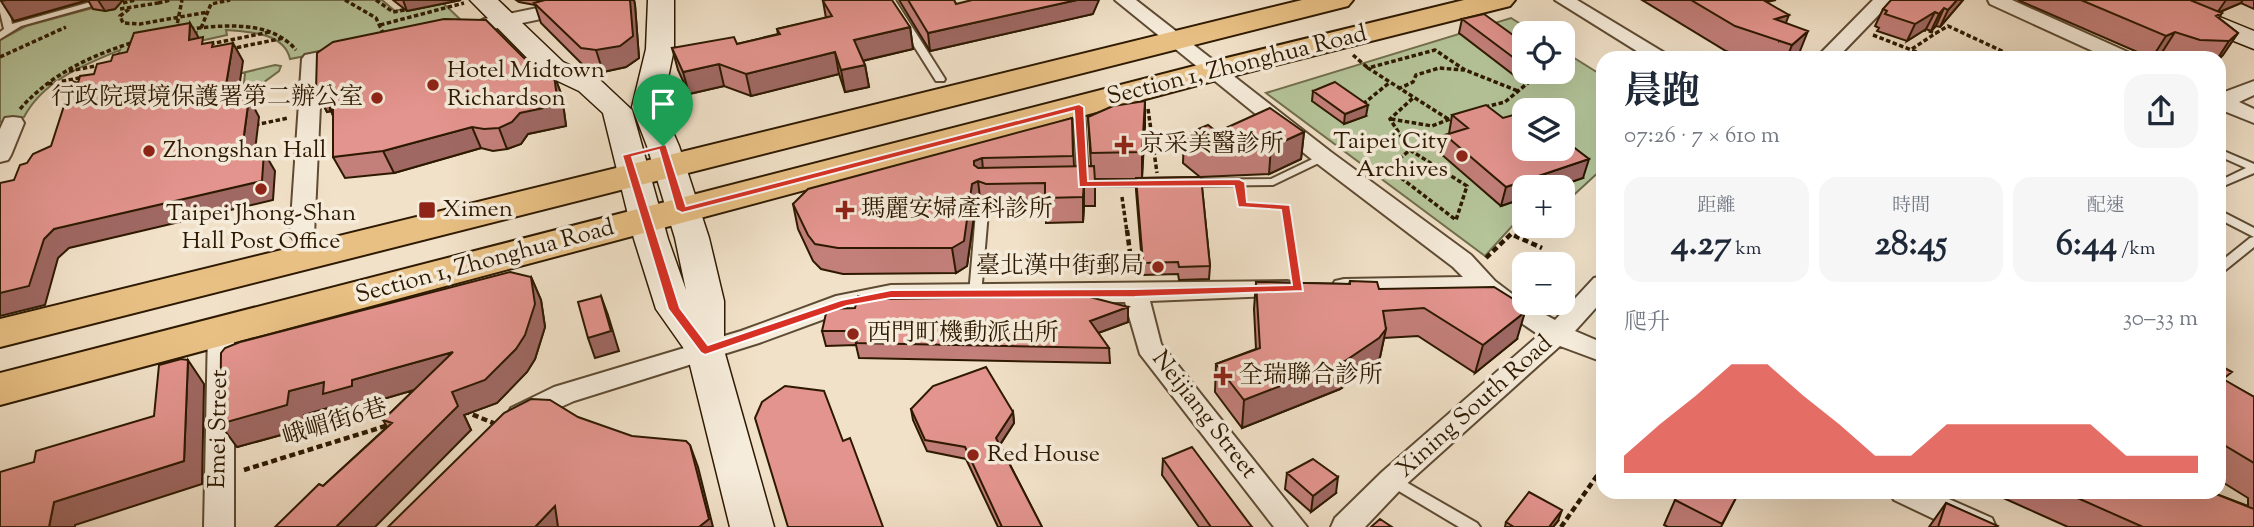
<!DOCTYPE html>
<html lang="zh-TW">
<meta charset="utf-8">
<style>
body{margin:0;font-family:"Sorts Mill Goudy","Noto Serif TC",serif;background:#f6f6f7;color:#1f2937;height:100vh;display:flex;flex-direction:column;font-size:26px;white-space:nowrap}
*{box-sizing:border-box;margin:0}
p{font-size:23px;color:#747a83}
.icon{flex:none;width:38px;height:38px;fill:none;stroke:currentColor;stroke-width:2;stroke-linecap:round;stroke-linejoin:round}
.map{position:relative;flex:1;overflow:hidden}
.details{position:absolute;left:1596px;top:51px;width:630px;height:448px;display:flex;flex-direction:column;background:#fff;border-radius:21px;box-shadow:0 7px 28px #0002}
.details>*{flex:none}
.tools{position:absolute;left:1512px;top:21px;display:grid;gap:14px}
.tools a{display:grid;place-items:center;width:63px;height:63px;border-radius:14px;background:#fff;box-shadow:0 7px 28px #0002;font-size:35px}
.pin{position:absolute;display:grid;place-items:center;width:60px;height:60px;color:#fff;margin:-72px -30px;border-radius:50% 50% 50% 0;rotate:-45deg;box-shadow:0 0 7px #0007}
.pin .icon{rotate:45deg}
.round{display:grid;place-items:center;flex:none;width:74px;height:74px;border-radius:21px;background:#f6f6f7}
.headline{display:flex;align-items:center;justify-content:space-between;height:119px;padding:0 28px}
h1{font-size:38px;font-weight:700;line-height:52px}
.metrics{display:grid;grid-template-columns:repeat(3,1fr);gap:10px;height:119px;padding:7px 28px}
.metrics div{display:grid;align-content:center;border-radius:18px;background:#f6f6f7;text-align:center}
.metrics b{font-size:35px;font-weight:700}
.metrics small{font-size:19px;font-weight:400}
.metrics p{font-size:19px}
.chart{height:196px;padding:14px 28px}
.chart p{display:flex;justify-content:space-between}
.chart svg{width:100%;height:126px;margin-top:7px;fill:#d93025;opacity:.7}
.map>svg:first-child{display:block}
.green{fill:#b5c499;stroke:#716e4d;stroke-width:2;fill-rule:evenodd}
.lines{fill:none;stroke-linecap:round;stroke-linejoin:round}
.lane-casing{stroke:#5e4b33;stroke-width:4}
.street-casing{stroke:#5e4b33;stroke-width:4}
.secondary-casing{stroke:#2d1901;stroke-width:3}
.primary-casing{stroke:#2d1901;stroke-width:4}
.path-far1{stroke:#2d1901;stroke-width:3.5;stroke-dasharray:4.5 2.5;stroke-linecap:butt}
.path{stroke:#2d1901;stroke-width:4.5;stroke-dasharray:6 3.5;stroke-linecap:butt}
.lane{fill:#f6ecdb;fill-rule:evenodd}
.street{fill:#f6ecdb;fill-rule:evenodd}
.secondary{fill:#f6ecdb;fill-rule:evenodd}
.primary{fill:#e8c084;fill-rule:evenodd}
.wall{fill:#c37f7a;stroke:#2d1901;stroke-width:2}
.shaded-wall{fill:#9f6863;stroke:#2d1901;stroke-width:2}
.building{fill:#e3948e;stroke:#2d1901;stroke-width:2}
.route{fill:#d93025;stroke:#fff;stroke-width:2;fill-rule:evenodd}
.poi-dot{fill:#8f2418;stroke:#f6ecdb;stroke-width:2.5}
.labels{text-anchor:middle;dominant-baseline:central;stroke-width:7;stroke-linejoin:round;paint-order:stroke}
.street-label{font-size:24px;fill:#2d1901;stroke:#f6ecdb}
.poi-label{font-size:24px;fill:#2d1901;stroke:#f6ecdb;text-anchor:start}
</style>
<div class="map">
<svg width="2254" height="527" viewBox="0 0 2254 527">
<rect width="100%" height="100%" fill="#f1e1c8"/>
<filter id="stains"><feTurbulence type="fractalNoise" baseFrequency=".00286" numOctaves="4"/><feColorMatrix values="0 0 0 0 .2 0 0 0 0 .09 0 0 0 0 .02 0 0 0 .5 -.17"/></filter>
<radialGradient id="worn" r=".72"><stop offset=".6" stop-color="#630" stop-opacity="0"/><stop offset="1" stop-color="#630" stop-opacity=".3"/></radialGradient>
<path class="green" d="M122,0H382L395,11L440,0L465,24L290,59C284,32 248,32 226,30L227,35L200,41H196L197,32L173,35L149,50L117,56L120,50C83,65 43,81 24,117L0,122V40L26,26Z
M1511,18L1535,33H1524V72H1563V51L1603,76V168L1563,205V187H1524V213L1485,256L1266,93ZM1524,110H1563V149H1524Z
M275,65L281,66L279,71L252,91L243,94L245,73H242Z"/>
<g class="lines">
<defs>
<path id="lane" d="M0,0L7,1L12,24L98,0H114L21,26L0,39V32L4,29L0,12Z
M885,0H895L945,79L944,81H936Z
M1079,104L1084,107L1088,181H1150L1154,182L1156,184L1154,186H1077L1075,184L1078,181L1074,107Z
M2219,149L2254,164V173L2219,188V181L2246,168L2219,156Z
M1323,154L1327,155L1329,157L1327,159L1273,185L1186,186L1180,183L1186,180L1271,179Z
M982,208L988,212L981,295L975,299L969,295L976,212Z
M2219,210L2254,228V237L2219,219Z
M2254,237V247L2223,272L2219,273V263L2250,238Z
M1392,474L1477,523L1480,527H1459L1387,484L1385,480L1387,476Z"/>
<path id="street" d="M576,0H611L602,6L484,31L474,25L484,19Z
M1115,0H1136L1331,152L1471,255L1495,281L1524,303L1555,320L1594,278L1603,276V300L1575,331L1603,343V362L1560,346L1402,488L1365,527H1331L1335,518L1382,472L1539,335L1480,295L1439,292L1344,295L1335,293L1331,287L1335,281L1344,279L1463,277L1453,267L1315,162Z
M1555,0H1577L1673,58H1648Z
M1873,0H1893L1837,58H1816Z
M1988,0H2012L2132,54L2135,58H2108L1990,4Z
M349,46L356,48L359,52L356,56L322,63L314,235L310,240L302,243L294,240L290,235L302,59L305,55Z
M2254,81V95L2239,102L2254,109V123L2219,109V94Z
M13,117L21,118L24,123L11,155L8,160L0,162V129L5,118Z
M1287,281L1296,283L1300,289L1296,295L1150,301L1161,344L1307,527H1274L1140,354L1125,302L891,303L849,310L759,343L574,401L521,425L511,422L507,415L511,408L554,387L741,331L836,296L891,285Z
M221,322L230,325L234,331V527H204L208,331L212,325Z
M1890,492H1933L1992,518L1996,527H1951L1894,500Z"/>
<path id="secondary" d="M470,0H498L563,62L599,79L632,110L668,239L686,290L675,238L647,146L632,107L646,49L648,0H674V49L662,107L679,146L709,238L724,301V350L774,527H730L687,353L656,309L634,239L603,113L579,91L543,74Z
M2142,0H2178L2254,31V49L2146,6Z"/>
<path id="primary" d="M1302,0H1353L1348,6L0,347V319Z
M1464,0H1515L1510,6L1224,78L0,405V373L1202,64Z"/>
</defs>
<use href="#lane" class="lane-casing"/>
<use href="#street" class="street-casing"/>
<use href="#secondary" class="secondary-casing"/>
<use href="#primary" class="primary-casing"/>
<path class="path-far1" d="M345,0L376,18L384,35
M376,0L393,12L410,9
M123,3L135,0
M158,3L171,0
M120,9L158,3V0
M129,9L120,16L123,23L140,24L208,12
M380,25L464,3
M201,28L211,4L230,0
M190,29C225,25 271,20 296,50
M1922,29L1936,33L1948,26L2017,58
M176,30L182,0
M1873,35L1932,58
M210,44L270,32
M230,49L284,38
M1912,49L1936,33
M1353,55L1368,68
M0,57L66,27
M69,71L101,65
M48,84L84,77
M1398,89L1413,82L1416,75L1439,68L1464,70
M1363,104L1389,83
M1485,107L1505,102L1541,72
M20,109C51,74 90,56 134,42
M1148,109L1157,173
M1391,119L1432,126L1450,119
M1448,119L1368,68L1435,50L1465,70L1518,91
M255,125L288,118
M1410,150L1467,186L1456,220L1388,168Z
M1410,150L1390,119L1413,98
M1241,194L1242,205L1286,207L1290,232
M1122,197L1127,232"/>
<path class="path" d="M1127,230L1133,275
M1290,230L1297,275
M1486,258L1511,234L1542,248
M464,411L498,425
M244,470L392,424
M1561,527L1601,470"/>
<use href="#lane" class="lane"/>
<use href="#street" class="street"/>
<use href="#secondary" class="secondary"/>
<use href="#primary" class="primary"/>
</g>
<path class="wall" d="M1,0H123L115,9L105,11L93,9L88,0L14,21Z
M393,0H461L407,11Z
M516,0H634L635,5L639,58L626,67L603,72L588,70L541,23L535,5L519,2Z
M899,0H954L956,4L1093,14L930,51Z
M1642,0H1776L1767,2L1786,22L1798,56L1796,58H1744L1726,51Z
M1963,0L1940,27L1936,26L1931,31L1926,29L1907,41L1877,31L1879,28L1875,26L1883,9Z
M2018,0H2254V9L2241,3L2220,12L2222,13L2219,18L2238,33L2219,59V58H2171L2161,54L2151,58Z
M823,1L910,27L913,49L863,61L865,65L869,87L845,92L839,74L751,96L724,86L689,94L678,70L672,48L737,44L778,34L777,29L826,18Z
M1462,19L1524,43L1515,76L1459,33Z
M554,75L562,96L566,126L528,134L521,144L507,149L493,151L481,148L394,173L345,178L333,157V116L331,111L327,112L316,90L543,77Z
M1313,91L1366,116L1344,124L1312,101Z
M1145,101L1142,178L1200,177L1183,163L1184,135L1217,132H1304L1301,159L1269,174L1201,177L1210,266L1209,279L1179,280L1178,274L1143,275L1136,190V179H1095V206H1084L1083,222L1046,223V208L988,209L981,206L975,209L967,266L956,273L843,274L821,269L813,261L798,229L793,204L1072,118L1074,166H1091L1088,117Z
M1452,115L1503,118L1583,178L1501,206L1441,154L1445,135L1449,134Z
M531,277L541,300L545,327L535,359L527,372L497,403L464,415L471,430L323,486L387,427L383,420L414,390L366,404V410L338,418L331,407L304,415L303,429L237,447Z
M1350,281L1379,289L1517,339L1475,373L1418,336L1384,338L1380,357L1374,366L1340,389L1242,428L1215,392L1216,364L1256,349L1254,309L1256,282L1349,284Z
M880,296V299L1128,307V322L1098,333L1109,348L1110,363L859,358L856,345L826,346L822,331L855,308Z
M2219,365L2225,381L2254,397V527H2068L1990,492H2211L2248,506V498L2219,480Z
M911,409L1013,412L1014,423L1000,445L1042,527H998L966,459L927,451L913,420Z
M1163,459L1252,527H1199L1162,475Z
M1287,473L1336,493L1311,512L1285,489Z
M1739,492L1721,527H1668L1664,525L1675,500Z
M1946,503L1997,527H1929Z
M1558,521L1553,527H1505L1506,522Z"/>
<path class="shaded-wall" d="M6,0H88L14,21L1,1Z
M98,0H123L115,9L105,11Z
M403,0H461L407,11Z
M630,0H634L635,5L639,58L626,67L603,72L596,50Z
M1077,0H1099L1093,14L930,51L928,33Z
M1957,0H1963L1940,27L1948,10Z
M2226,0H2243L2241,3L2217,13Z
M1944,8L1936,26L1931,31L1939,14Z
M1935,12L1926,29L1907,41L1915,24Z
M1789,15L1779,40L1775,19Z
M190,23L200,40H189Z
M910,27L913,49L857,62L854,40Z
M1808,31L1798,56L1796,58H1787L1792,45Z
M2175,32L2161,54L2152,58L2166,36Z
M2238,33L2223,55L2219,59L2218,58L2229,41Z
M233,43L243,61L234,122L223,103Z
M835,52L839,74L751,96L746,74Z
M1524,60V72H1529L1515,76L1518,61Z
M719,64L724,86L689,94L683,72Z
M865,65L869,87L845,92L841,70Z
M554,75L562,96L566,126L528,134L521,144L507,149L499,128Z
M330,87L341,131L331,111L327,112L316,90Z
M249,98L259,117L252,176L241,157Z
M1145,101V127L1142,178V152Z
M1368,105L1366,116L1344,124L1345,114Z
M472,127L481,148L394,173L383,151Z
M1304,132L1301,159L1269,174L1271,147Z
M264,152L275,171L273,200L69,248L58,258L45,305L0,316V293L44,239L54,229Z
M982,158L984,182L978,181L981,206L975,209L967,266L956,273L952,248L974,161Z
M1589,159L1583,178L1556,187H1524V198L1501,206L1506,187Z
M1084,182V206L1083,222V197Z
M531,277L541,300L545,327L535,359L527,372L497,403L464,415L471,430L375,527H336L452,392Z
M601,296L608,315L619,351L595,358L588,338Z
M1128,307V322L1090,336V321Z
M1525,312L1517,339L1475,373L1483,345Z
M1386,329L1380,357L1374,366L1340,389L1242,428L1244,400Z
M453,352L465,375L366,404V410L338,418L331,407L304,415L303,429L237,447L220,424L289,391L324,382L352,380Z
M188,360L204,384L202,484L75,525V527H49L54,502L184,461Z
M1013,412L1014,423L997,449L996,438Z
M690,445L698,467L713,527H699Z
M1338,477L1336,493L1311,512L1313,496Z
M555,506L565,527H535Z
M1562,510L1558,521L1553,527H1549Z"/>
<path class="building" d="M545,0H630L633,36L620,46L596,50L581,48L534,3Z
M826,0H892L910,27L854,40L865,65L841,70L835,52L746,74L719,64L683,72L672,48L734,37L737,44L780,34L777,29L832,16L823,1Z
M908,0H954L956,4L972,0H1077L928,33Z
M1691,0H1763L1789,15L1775,19L1808,31L1792,45L1735,26Z
M1891,0H1957L1948,10L1944,8L1939,14L1935,12L1915,24L1885,14L1887,11L1883,9Z
M2081,0H2190L2222,13L2216,16L2238,33L2229,41L2200,40L2175,32L2166,36Z
M1484,14L1524,43V60L1518,61L1462,19Z
M444,19L486,20L543,77L554,75L558,105L520,113L512,122L499,128L484,129L472,127L383,151L333,157V109L330,110V87L316,90L317,53L333,42Z
M190,23L189,40L203,37L202,44L213,42L212,47L233,43L223,103L249,98L241,157L264,152L262,181L54,229L44,239L29,286L0,293V183L14,180L20,165L27,163L33,154L51,146L72,81L78,83L80,76L94,74L97,64L111,61L113,55L127,52L134,33Z
M1335,82L1368,105L1345,114L1313,91Z
M1145,101L1142,152L1091,153L1088,117L1113,106Z
M1486,105L1503,118L1524,112V149H1563V139L1589,159L1506,187L1445,135L1468,128L1452,115Z
M1270,108L1304,132L1271,147L1221,150H1203L1184,135L1208,125L1217,132Z
M1072,118L1073,156L982,158L974,161V165L978,168L1094,166L1095,181L1084,182L1083,197L1045,198V183L986,184L978,181L972,184L964,241L952,248H838L815,244L808,235L793,204L808,189Z
M1201,177L1210,266L1179,267L1178,262L1143,263L1136,178Z
M510,272L531,277L535,304L525,335L516,349L485,380L452,392L458,406L336,527H275L319,484L323,486L392,423L383,420L453,352L352,380V386L323,394L324,382L289,391L287,405L220,424L221,353L225,348L240,342Z
M1350,281L1377,282L1379,289L1494,287L1518,302L1525,312L1483,345L1424,308L1383,311L1386,329L1379,338L1345,361L1244,400L1216,364L1260,348L1256,282L1350,284Z
M601,296L611,331L588,338L578,302Z
M858,296H880L879,299L1086,296L1128,307L1090,321L1109,348L856,343L859,331H822L827,309L855,308Z
M181,359L188,360L184,461L54,502L49,527H0V472L34,462L36,451L154,416L159,365Z
M2219,365L2232,372L2223,379L2254,397V463L2219,442Z
M986,367L1013,412L996,438L1042,527H1002L965,447L925,440L911,409L933,386Z
M785,386L824,391L843,441L850,438L883,527H788L755,418L762,402Z
M531,399L550,400L578,417L632,436L686,441L690,445L709,519L699,527H558L555,506L535,527H388L504,413Z
M1192,447L1252,527H1211L1163,459Z
M1313,459L1338,477L1313,496L1287,473Z
M1529,492L1562,510L1549,527H1514L1506,522Z
M1680,492H1739L1722,524L1675,500Z
M2064,492H2211L2254,509V527H2143Z
M1946,503L1998,526L1997,527H1938Z
M1380,519L1392,527H1371Z"/>
<path class="route" d="M1079,104L1084,107L1088,181L1239,179L1245,182L1247,202L1290,205L1303,291L1135,297L891,298L847,306L705,355L701,353L668,309L622,155L666,144L686,206ZM1074,111L1079,187L1234,186L1238,207L1281,210L1292,285L1135,289L891,290L841,300L708,345L680,308L632,157L659,150L676,210L682,213Z"/>
<g class="poi-dot">
<circle cx="433" cy="85" r="7"/>
<circle cx="377" cy="98" r="7"/>
<path d="M1120.5 134.5h7v7h7v7h-7v7h-7v-7h-7v-7h7z"/>
<circle cx="149" cy="151" r="7"/>
<circle cx="1462" cy="156" r="7"/>
<circle cx="261" cy="189" r="7"/>
<rect x="418" y="201" width="18" height="18" rx="3.5"/>
<path d="M841.5 199.5h7v7h7v7h-7v7h-7v-7h-7v-7h7z"/>
<circle cx="1158" cy="267" r="7"/>
<circle cx="853" cy="334" r="7"/>
<path d="M1219.5 365.5h7v7h7v7h-7v7h-7v-7h-7v-7h7z"/>
<circle cx="973" cy="455" r="7"/>
</g>
<g class="labels">
<g class="street-label">
<text transform="translate(1237 66) rotate(-14)">Section 1, Zhonghua Road</text>
<text transform="translate(485 262) rotate(-15)">Section 1, Zhonghua Road</text>
<text transform="translate(1475 407) rotate(-42)">Xining South Road</text>
<text transform="translate(1204 415) rotate(52)">Neijiang Street</text>
<text transform="translate(335 423) rotate(-17)">峨嵋街6巷</text>
<text transform="translate(219 429) rotate(-89)">Emei Street</text>
</g>
<g class="poi-label">
<text x="447" y="71">Hotel Midtown<tspan x="447" dy="28">Richardson</tspan></text>
<text x="363" y="98" text-anchor="end">行政院環境保護署第二辦公室</text>
<text x="1448" y="142" text-anchor="end">Taipei City<tspan x="1448" dy="28">Archives</tspan></text>
<text x="1140" y="145">京采美醫診所</text>
<text x="163" y="151">Zhongshan Hall</text>
<text x="443" y="210">Ximen</text>
<text x="861" y="210">瑪麗安婦產科診所</text>
<text x="261" y="214" text-anchor="middle">Taipei Jhong-Shan<tspan x="261" dy="28">Hall Post Office</tspan></text>
<text x="1144" y="267" text-anchor="end">臺北漢中街郵局</text>
<text x="867" y="334">西門町機動派出所</text>
<text x="1239" y="376">全瑞聯合診所</text>
<text x="987" y="455">Red House</text>
</g>
</g>
<rect width="100%" height="100%" filter="url(#stains)"/>
<rect width="100%" height="100%" fill="url(#worn)"/>
</svg>
<div class="tools">
<a><svg class="icon" aria-label="locate" viewBox="0 0 24 24"><circle cx="12" cy="12" r="6"/><path d="M12 2v4M12 18v4M2 12h4M18 12h4"/></svg></a>
<a><svg class="icon" aria-label="layers" viewBox="0 0 24 24"><path d="M12 4l9 5-9 5-9-5zM3 14l9 5 9-5"/></svg></a>
<a>+</a>
<a>−</a>
</div>
<div class="pin" style="left:663px;top:146px;background:#1e9e55"><svg class="icon" aria-label="arrive" viewBox="0 0 24 24"><path d="M6 21V4h12l-3 4 3 4H6"/></svg></div>
<section class="details">
<div class="headline"><div><h1>晨跑</h1><p>07:26 · 7 × 610 m</p></div><a class="round"><svg class="icon" aria-label="share" viewBox="0 0 24 24"><path d="M12 15V3M7 8l5-5 5 5M5 13v7h14v-7"/></svg></a></div>
<div class="metrics">
<div><p>距離</p><b>4.27<small> km</small></b></div>
<div><p>時間</p><b>28:45</b></div>
<div><p>配速</p><b>6:44<small> /km</small></b></div>
</div>
<div class="chart"><p><span>爬升</span>30–33 m</p>
<svg viewBox="0 0 160 44" preserveAspectRatio="none"><path d="M0 44V38L10 27L20 17L30 6L40 6L50 17L60 27L70 38L80 38L90 27L100 27L110 27L120 27L130 27L140 38L150 38L160 38V44z"/></svg>
</div>
</section>
</div>
